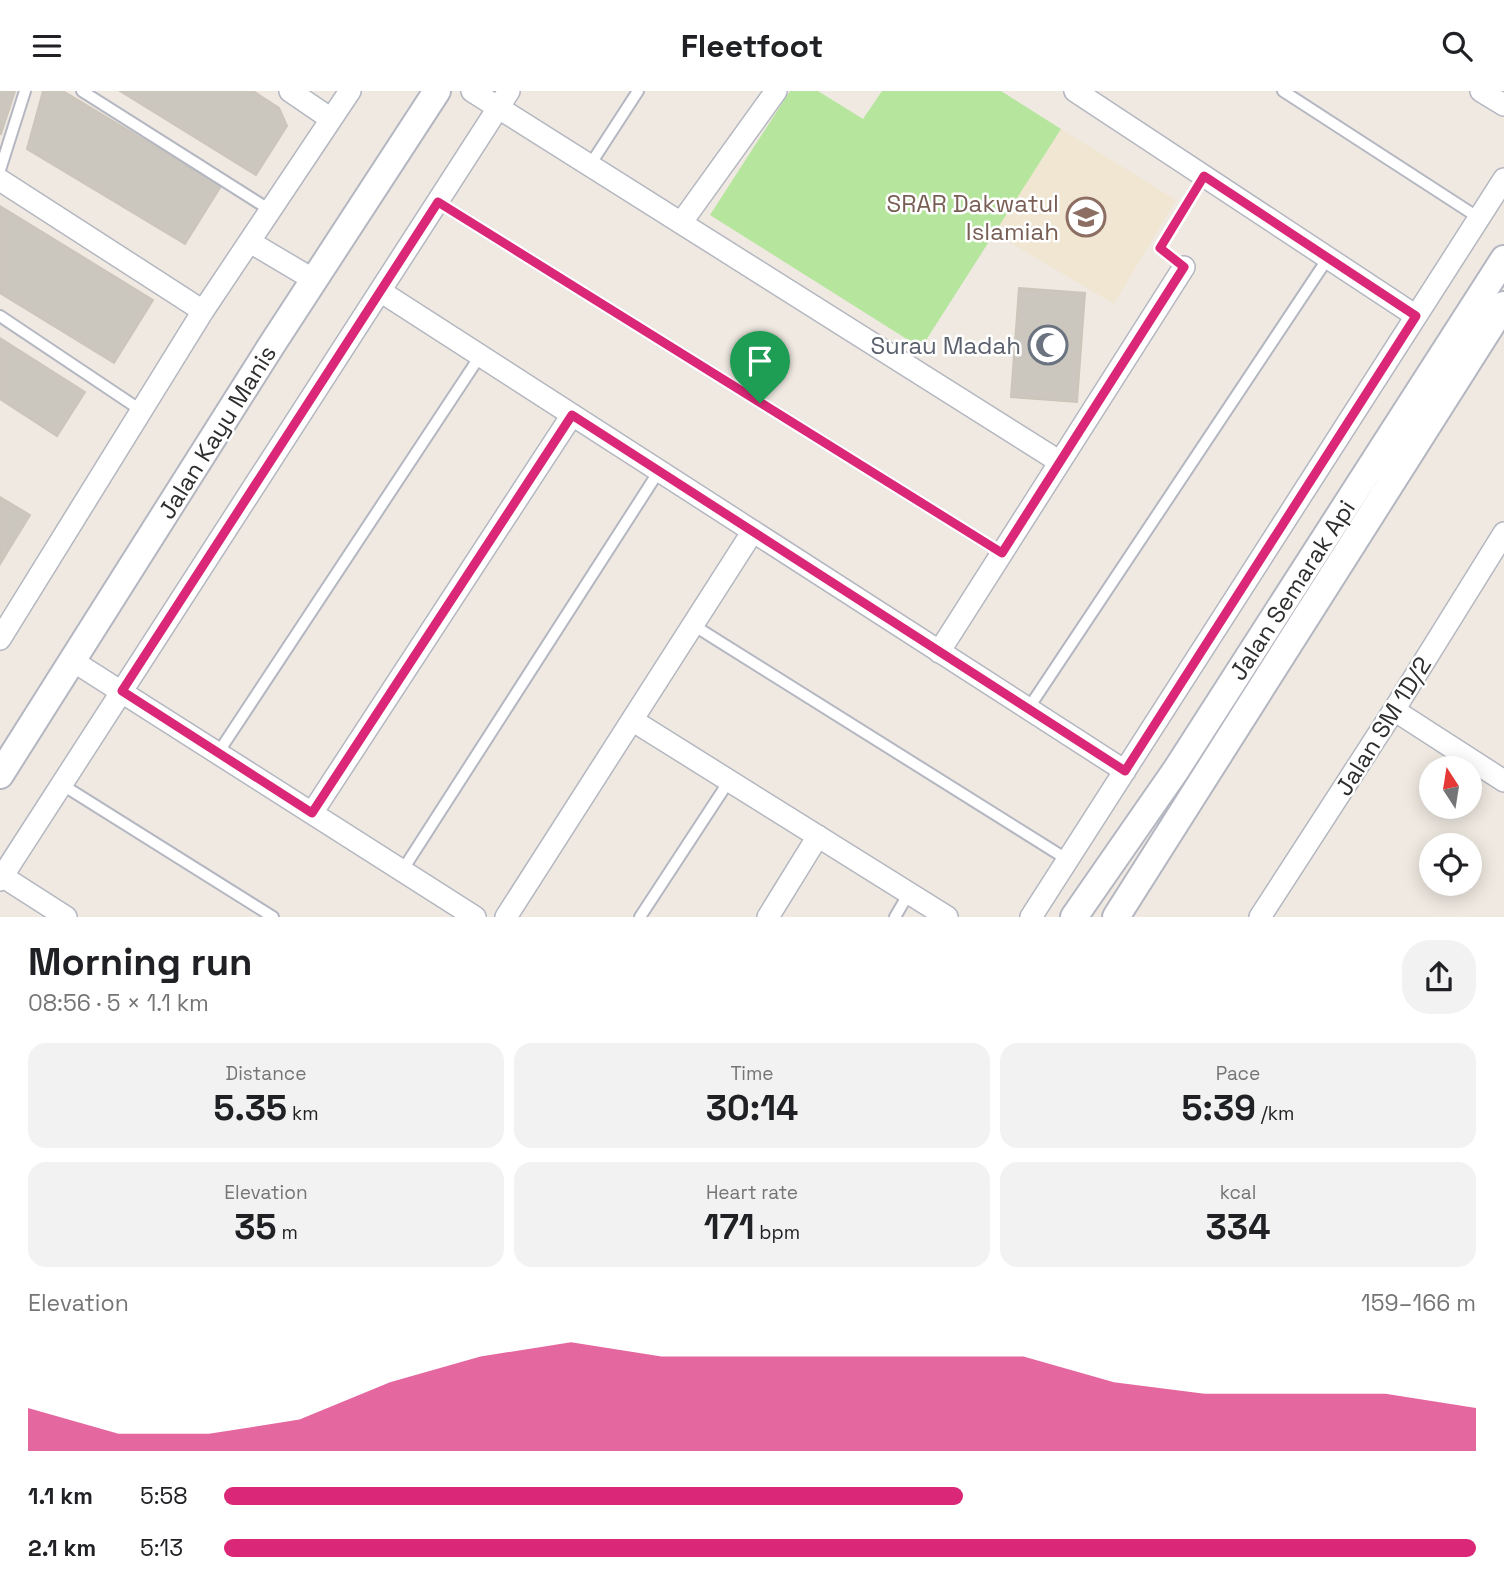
<!DOCTYPE html>
<meta charset="utf-8">
<style>
body{margin:0;font-family:"Space Grotesk",sans-serif;background:#f2f2f2;color:#202124;height:100vh;display:flex;flex-direction:column;font-size:26px;white-space:nowrap}
*{box-sizing:border-box;margin:0}
p{font-size:23px;color:#757577}
.icon{flex:none;width:38px;height:38px;fill:none;stroke:currentColor;stroke-width:2;stroke-linecap:round;stroke-linejoin:round}
.map{position:relative;height:826px;overflow:hidden}
.panel{display:flex;flex-direction:column;background:#fff;flex:1}
.panel>*{flex:none}
.needle{width:46px;rotate:348deg}
.fabs{position:absolute;left:1419px;top:665px;display:grid;gap:14px}
.fabs a{display:grid;place-items:center;width:63px;height:63px;border-radius:50%;background:#fff;box-shadow:0 4px 18px #0003;font-size:35px}
.pin{position:absolute;display:grid;place-items:center;width:60px;height:60px;color:#fff;margin:-72px -30px;border-radius:50% 50% 50% 0;rotate:-45deg;box-shadow:0 0 7px #0007}
.pin .icon{rotate:45deg}
.round{display:grid;place-items:center;flex:none;width:74px;height:74px;border-radius:28px;background:#f2f2f2}
.summary{display:flex;align-items:center;justify-content:space-between;height:119px;padding:0 28px}
h1{font-size:38px;font-weight:800;line-height:52px}
.stats{display:grid;grid-template-columns:repeat(3,1fr);gap:10px;height:119px;padding:7px 28px}
.stats div{display:grid;align-content:center;border-radius:18px;background:#f2f2f2;text-align:center}
.stats b{font-size:35px;font-weight:800}
.stats small{font-size:19px;font-weight:400}
.stats p{font-size:19px}
.chart{height:196px;padding:14px 28px}
.chart p{display:flex;justify-content:space-between}
.chart svg{width:100%;height:126px;margin-top:7px;fill:#db2777;opacity:.7}
ul{padding:0 28px;list-style:none;font-size:23px}
li{display:grid;grid-template-columns:112px 84px 1fr;align-items:center;height:52px}
li i{height:18px;border-radius:9px;background:#db2777}
header{display:flex;justify-content:space-between;align-items:center;height:91px;padding:0 28px;background:#fff;font-size:32px;font-weight:800}
.map>svg:first-child{display:block}
.education{fill:#f0e6d1}
.green{fill:#b6e59e}
.building{fill:#cbc7bf;stroke:#cbc5ba;stroke-width:2}
.lines{fill:none;stroke-linecap:round;stroke-linejoin:round}
.service-casing{stroke:#b4b7c1;stroke-width:14}
.minor-casing{stroke:#b4b7c1;stroke-width:24}
.tertiary-casing{stroke:#b4b7c1;stroke-width:30}
.path{stroke:#c9c9c9;stroke-width:4.5;stroke-dasharray:5 3.5;stroke-linecap:butt}
.service{stroke:#fff;stroke-width:10}
.minor{stroke:#fff;stroke-width:21}
.tertiary{stroke:#fff;stroke-width:26}
.route-casing{stroke:#fff;stroke-width:14}
.route{stroke:#db2777;stroke-width:9}
.labels{text-anchor:middle;dominant-baseline:central;stroke-width:5;stroke-linejoin:round;paint-order:stroke}
.education-label{font-size:24px;fill:#785e54;stroke:#fff;text-anchor:end}
.worship-label{font-size:24px;fill:#5b616d;stroke:#fff;text-anchor:end}
.street-label{font-size:24px;fill:#2e2e2e;stroke:#fff}
</style>
<header><svg class="icon" aria-label="menu" viewBox="0 0 24 24"><path d="M4 6h16M4 12h16M4 18h16"/></svg>Fleetfoot<svg class="icon" aria-label="search" viewBox="0 0 24 24"><circle cx="10" cy="10" r="6"/><path d="M15 15l6 6"/></svg></header>
<div class="map">
<svg width="1504" height="826" viewBox="0 0 1504 826">
<rect width="100%" height="100%" fill="#efe9e1"/>
<path class="education" d="M1061,38L1176,109L1114,213L994,142Z"/>
<path class="green" d="M790,0H818L863,28L882,0H1001L1061,38L921,257L710,124Z"/>
<path class="building" d="M0,0H15L1,43L0,42Z
M43,0H63L221,95L185,153L27,58Z
M120,0H253L279,17L287,35L256,84Z
M0,115L153,209L114,272L0,202Z
M1019,197L1085,202L1077,311L1011,306Z
M0,247L85,301L57,345L0,308Z
M0,406L30,424L0,473Z"/>
<g class="lines">
<defs>
<path id="service" d="M82,0L270,119
M1283,0L1479,127
M590,74L638,0
M0,79L25,0
M438,111L1002,462
M0,225L142,320
M693,534L1068,769
M1028,618L1328,167
M218,662L480,265
M61,693L273,826
M402,780L659,380
M640,826L729,690
M895,826L909,802"/>
<path id="minor" d="M290,0L331,28
M472,0L1060,371
M1075,0L1416,225
M1481,0L1504,14
M0,89L203,220
M681,132L776,0
M250,151L314,189
M380,200L1125,680
M0,548L203,220L350,0
M939,561L1184,176
M73,570L475,826
M1394,619L1504,690
M632,629L947,826
M312,722L572,324
M2,785L66,826
M0,789L509,0
M506,826L753,440
M768,826L818,745
M1031,826L1504,88
M1260,826L1394,619L1504,442"/>
<path id="tertiary" d="M0,684L271,255L437,0
M1074,826L1176,679L1504,168
M1116,826L1504,214"/>
</defs>
<use href="#service" class="service-casing"/>
<use href="#minor" class="minor-casing"/>
<use href="#tertiary" class="tertiary-casing"/>
<path class="path" d="M1167,163L1160,157L1193,103"/>
<use href="#service" class="service"/>
<use href="#minor" class="minor"/>
<use href="#tertiary" class="tertiary"/>
</g>
<g class="lines">
<defs>
<path id="route" d="M1204,85L1416,225L1125,680L572,324L312,722L122,600L438,111L1002,462L1184,176L1160,157Z"/>
</defs>
<use href="#route" class="route-casing"/>
<use href="#route" class="route"/>
</g>
<defs>
<symbol id="school-ring" viewBox="-11 -11 22 22"><circle r="9.5" fill="#fff" stroke="#8d6e63" stroke-width="1.5"/><path d="M0-5L7-2L0 1L-7-2ZM-4 1L0 2.5L4 1V4Q0 6-4 4Z" fill="#8d6e63"/></symbol>
<symbol id="mosque-ring" viewBox="-11 -11 22 22"><circle r="9.5" fill="#fff" stroke="#6b7280" stroke-width="1.5"/><path d="M3.5-4.9A6 6 0 1 0 3.5 4.9A5 5 0 1 1 3.5-4.9Z" fill="#6b7280"/></symbol>
</defs>
<g fill-rule="evenodd">
<use href="#school-ring" x="1064" y="104" width="44" height="44"/>
<use href="#mosque-ring" x="1026" y="232" width="44" height="44"/>
</g>
<g class="labels">
<g class="education-label">
<text x="1059" y="112">SRAR Dakwatul<tspan x="1059" dy="28">Islamiah</tspan></text>
</g>
<g class="worship-label">
<text x="1021" y="254">Surau Madah</text>
</g>
<g class="street-label">
<text transform="translate(217 341) rotate(-58)">Jalan Kayu Manis</text>
<text transform="translate(1292 499) rotate(-57)">Jalan Semarak Api</text>
<text transform="translate(1383 635) rotate(-58)">Jalan SM 1D/2</text>
</g>
</g>
</svg>
<div class="fabs">
<a><svg class="needle" viewBox="-14 -14 28 28"><path d="M0-13l5 13h-10z" fill="#e53935"/><path d="M0 13l5-13h-10z" fill="#757577"/></svg></a>
<a><svg class="icon" aria-label="locate" viewBox="0 0 24 24"><circle cx="12" cy="12" r="6"/><path d="M12 2v4M12 18v4M2 12h4M18 12h4"/></svg></a>
</div>
<div class="pin" style="left:760px;top:312px;background:#1e9e55"><svg class="icon" aria-label="arrive" viewBox="0 0 24 24"><path d="M6 21V4h12l-3 4 3 4H6"/></svg></div>
</div>
<section class="panel">
<div class="summary"><div><h1>Morning run</h1><p>08:56 · 5 × 1.1 km</p></div><a class="round"><svg class="icon" aria-label="share" viewBox="0 0 24 24"><path d="M12 15V3M7 8l5-5 5 5M5 13v7h14v-7"/></svg></a></div>
<div class="stats">
<div><p>Distance</p><b>5.35<small> km</small></b></div>
<div><p>Time</p><b>30:14</b></div>
<div><p>Pace</p><b>5:39<small> /km</small></b></div>
</div>
<div class="stats">
<div><p>Elevation</p><b>35<small> m</small></b></div>
<div><p>Heart rate</p><b>171<small> bpm</small></b></div>
<div><p>kcal</p><b>334</b></div>
</div>
<div class="chart"><p><span>Elevation</span>159–166 m</p>
<svg viewBox="0 0 160 44" preserveAspectRatio="none"><path d="M0 44V29L10 38L20 38L30 33L40 20L50 11L60 6L70 11L80 11L90 11L100 11L110 11L120 20L130 24L140 24L150 24L160 29V44z"/></svg>
</div>
<ul>
<li><b>1.1 km</b>5:58<i style="width:59%"></i></li>
<li><b>2.1 km</b>5:13<i style="width:100%"></i></li>
</ul>
</section>
